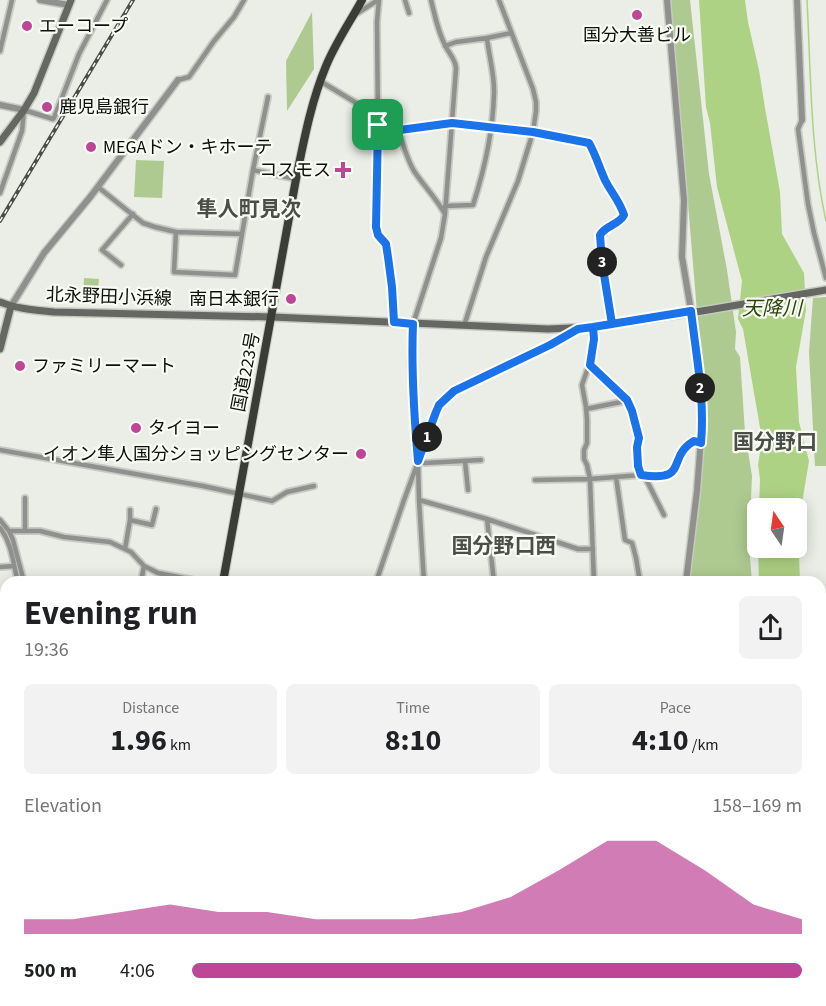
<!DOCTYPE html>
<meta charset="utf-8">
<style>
body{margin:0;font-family:"Source Sans 3","Noto Sans JP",sans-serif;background:#f2f2f2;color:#202124;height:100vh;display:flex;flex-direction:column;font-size:22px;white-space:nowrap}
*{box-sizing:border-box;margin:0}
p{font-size:20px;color:#757577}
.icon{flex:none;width:33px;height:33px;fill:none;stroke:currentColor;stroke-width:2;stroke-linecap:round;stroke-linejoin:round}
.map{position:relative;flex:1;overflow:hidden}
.sheet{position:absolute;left:0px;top:576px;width:826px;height:430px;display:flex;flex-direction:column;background:#fff;border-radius:18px 18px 0 0;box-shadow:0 3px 15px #0003}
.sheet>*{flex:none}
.needle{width:39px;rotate:347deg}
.controls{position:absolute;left:747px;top:498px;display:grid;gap:12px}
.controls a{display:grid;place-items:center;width:60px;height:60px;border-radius:9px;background:#fff;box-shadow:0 3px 15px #0003;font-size:30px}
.pin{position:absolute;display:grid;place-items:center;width:51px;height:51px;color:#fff;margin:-26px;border-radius:12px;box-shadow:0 3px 9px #0006}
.km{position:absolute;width:30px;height:30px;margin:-15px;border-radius:50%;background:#222;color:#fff;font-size:16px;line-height:30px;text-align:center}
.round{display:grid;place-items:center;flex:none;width:63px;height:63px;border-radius:9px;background:#f2f2f2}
.overview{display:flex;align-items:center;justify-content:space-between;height:102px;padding:0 24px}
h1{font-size:33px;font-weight:700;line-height:45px}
.stats{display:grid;grid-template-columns:repeat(3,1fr);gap:9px;height:102px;padding:6px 24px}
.stats div{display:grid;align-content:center;border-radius:9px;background:#f2f2f2;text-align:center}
.stats b{font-size:30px;font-weight:700}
.stats small{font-size:16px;font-weight:400}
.stats p{font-size:16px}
.chart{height:168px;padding:12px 24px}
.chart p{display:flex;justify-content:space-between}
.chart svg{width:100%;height:108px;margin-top:6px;fill:#bf4597;opacity:.7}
ul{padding:0 24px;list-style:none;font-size:20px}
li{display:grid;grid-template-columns:96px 72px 1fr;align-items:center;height:45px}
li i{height:15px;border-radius:8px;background:#bf4597}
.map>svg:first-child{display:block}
.green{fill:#aeca90}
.water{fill:#aed283}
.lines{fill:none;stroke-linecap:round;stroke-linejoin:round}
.stream{stroke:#aed283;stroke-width:1.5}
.canal{stroke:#aed283;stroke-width:5}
.minor-casing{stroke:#c7cac3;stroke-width:8}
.tertiary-casing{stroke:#c7cac3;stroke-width:9}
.secondary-casing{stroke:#c7cac3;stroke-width:10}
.trunk-casing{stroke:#c7cac3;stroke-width:10}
.minor{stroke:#90918e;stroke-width:4.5}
.tertiary{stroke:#90918e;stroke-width:6}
.secondary{stroke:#646762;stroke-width:7}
.trunk{stroke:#3a3c36;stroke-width:8}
.rail-casing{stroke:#4b4d49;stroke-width:4}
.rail{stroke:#f7fbf3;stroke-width:1.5;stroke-dasharray:4.5;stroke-linecap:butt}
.route-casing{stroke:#fff;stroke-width:12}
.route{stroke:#1a73e8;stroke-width:8}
.poi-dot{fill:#bf4597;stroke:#f7fbf3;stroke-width:2}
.labels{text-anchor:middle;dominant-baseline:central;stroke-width:4.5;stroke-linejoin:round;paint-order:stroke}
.poi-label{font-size:18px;fill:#0e0f0c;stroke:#f7fbf3;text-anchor:start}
.street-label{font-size:18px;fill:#0e0f0c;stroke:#f7fbf3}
.water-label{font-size:20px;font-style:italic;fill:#2f450d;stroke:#f7fbf3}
.quarter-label{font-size:21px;font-weight:bold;fill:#4b4e47;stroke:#f7fbf3}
</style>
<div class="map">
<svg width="826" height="1006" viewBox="0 0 826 1006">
<rect width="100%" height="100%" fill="#eaeee6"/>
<path class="green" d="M671,0H690L709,174L727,270L736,332L735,349L740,357L745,433L752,476L749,545L752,582H690L704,451L703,384Z
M312,12L314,69L287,111L286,61Z
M136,160L164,161L162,198L134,197Z
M84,278L99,279L97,302L83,301Z
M826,297V466H815L809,352L813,298Z
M709,1000H739V1001L738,1006H706Z
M615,1001V1000L654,1001L652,1006H611Z"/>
<path class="water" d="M699,0H745L748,22L759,70L765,108L780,192L782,234L804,273L806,310L796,367L799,422L809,461L798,527L800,582H759L758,548H796V508H759L760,479L758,465L762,439L743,329L738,319L742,281L717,187L710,123L706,107Z
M659,1001V1000L704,1001L702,1006H657Z"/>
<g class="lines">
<path class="stream" d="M807,0C811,74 810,149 826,221"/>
<path class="canal" d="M0,524L6,531L13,549
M19,569L21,582
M0,931L6,929"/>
<defs>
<path id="minor" d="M379,0L377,22L378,125L376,227L378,235L386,244L388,257L392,287L394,322
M405,0L409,13
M356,14L378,0
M445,46L456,42L487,38L511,33
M0,51L12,0
M178,80L189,77L214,41L234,17L244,0
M320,81L358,104L366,110L385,132L452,123L533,132L589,143C596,155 599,167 605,180C611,192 620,202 624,215C619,225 602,225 600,235C599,239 600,245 601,249C603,274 608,299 612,324
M802,120L798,129L808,204L814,233L826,278
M399,131C403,145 407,159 414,171C424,186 436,198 445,214
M253,170L268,97
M98,187L143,223L155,227L176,232
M0,193L22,131L24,110L53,119L54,118L79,54L107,0
M445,206L473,205C484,171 493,130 494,94C495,76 489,57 487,38
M242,234L176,232L174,272L235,275L253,170L296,179
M121,265L102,250L133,214
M413,324L441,238L445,214L456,69C456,60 450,55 446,47C438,33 435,16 431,0
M464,326L486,257L518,181L533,132L536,111V102L533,89L499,0
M593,327L594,339L589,365L627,400L632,411L639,438L637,447L638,466L641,475
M586,409L621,402
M0,450L203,486L272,501L287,492L314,486
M418,461L425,463L481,460
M465,461L468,490
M418,464L419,500L424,582
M644,475L664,515
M616,477L625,540L632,543L636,558L640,582
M535,480L590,479L587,465L584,459V450L587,443V420L586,407L582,385L589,365
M419,500L487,519L578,549H593
M487,519L494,582
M0,520L9,531L13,540L24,582
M130,520V510
M0,528C12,543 13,564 18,582
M9,531H40L64,537L110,542L131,552L144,566L158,573L204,582
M25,531V498
M125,549L130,520L152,525L156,509
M0,567L14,566
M141,582L144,566
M376,582L404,500L439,405L454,391L551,344L578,329
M594,582L590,479L641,475L659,477L668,475L674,470L684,449L694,441L701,443
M0,620H6
M0,672H6
M0,744L6,743
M0,796L6,795
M820,841L826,840
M0,846L6,845
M0,895H6
M820,924L826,923
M380,1000L381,1006
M440,1000V1006
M474,1000V1006
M503,1000L504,1006
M533,1000V1003
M80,1006V1000
M108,1006L111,1000
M231,1006L233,1000
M275,1006L276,1000
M333,1006V1000
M547,1006L553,1000"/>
<path id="tertiary" d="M40,0L69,5
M667,0L684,200L682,257L691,311L702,399V425L697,491L686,582
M797,0L802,120
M0,105L24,110
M11,306L44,253L91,196L178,80
M413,324L411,363L418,461
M820,740L826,698
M607,1006L610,1000
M742,1006L744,1000"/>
<path id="secondary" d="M0,142L24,110L34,93L71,0
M0,302C17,309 35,310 54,312L272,317L548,329L593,327L702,311L826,290
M0,349L11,306"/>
<path id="trunk" d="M223,582L296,179C304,140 311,102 326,66C336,42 350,22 362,0
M147,1006L148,1000"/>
</defs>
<use href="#minor" class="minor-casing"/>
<use href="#tertiary" class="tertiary-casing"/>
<use href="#secondary" class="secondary-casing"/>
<use href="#trunk" class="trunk-casing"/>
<use href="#minor" class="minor"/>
<use href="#tertiary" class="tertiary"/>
<use href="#secondary" class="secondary"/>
<use href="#trunk" class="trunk"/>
<defs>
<path id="rail" d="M0,221L133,0"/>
</defs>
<use href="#rail" class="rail-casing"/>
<use href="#rail" class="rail"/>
</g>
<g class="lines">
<defs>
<path id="route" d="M378,125L376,227L378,235L386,244L388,257L392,287L394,322L413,324C411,370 414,415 418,461L436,412L439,405L454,391L550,345L578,329L593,327L691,311C696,355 705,399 701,443L694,441C665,458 691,482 641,475L638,466L637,447L639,438L632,411L627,400L590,365L594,339L593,327L612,324L602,262L600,235C606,225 619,225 624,215C620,202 611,192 605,180C599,167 596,155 589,143L533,132L452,123L385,132L378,125"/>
</defs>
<use href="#route" class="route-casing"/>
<use href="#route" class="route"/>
</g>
<g class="poi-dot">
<circle cx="637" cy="15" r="6"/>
<circle cx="27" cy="26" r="6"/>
<circle cx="47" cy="107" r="6"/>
<circle cx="91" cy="147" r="6"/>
<path d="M340 161h6v6h6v6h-6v6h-6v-6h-6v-6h6z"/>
<circle cx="291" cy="299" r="6"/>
<circle cx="20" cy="366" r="6"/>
<circle cx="136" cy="428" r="6"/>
<circle cx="361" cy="454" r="6"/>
</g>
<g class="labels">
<g class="poi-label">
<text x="39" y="26">エーコープ</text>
<text x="637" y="35" text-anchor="middle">国分大善ビル</text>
<text x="59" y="107">鹿児島銀行</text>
<text x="103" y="147">MEGAドン・キホーテ</text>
<text x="331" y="170" text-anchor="end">コスモス</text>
<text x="279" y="299" text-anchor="end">南日本銀行</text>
<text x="32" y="366">ファミリーマート</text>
<text x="148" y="428">タイヨー</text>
<text x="349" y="454" text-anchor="end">イオン隼人国分ショッピングセンター</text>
</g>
<g class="street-label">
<text transform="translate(109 297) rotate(2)">北永野田小浜線</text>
<text transform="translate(246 372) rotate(-79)">国道223号</text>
</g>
<g class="water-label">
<text x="772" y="309">天降川</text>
</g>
<g class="quarter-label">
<text x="249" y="209">隼人町見次</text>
<text x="775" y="442">国分野口</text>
<text x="504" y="546">国分野口西</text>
</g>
</g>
</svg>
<div class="controls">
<a><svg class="needle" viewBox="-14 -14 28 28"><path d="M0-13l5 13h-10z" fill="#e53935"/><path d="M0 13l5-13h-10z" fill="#757577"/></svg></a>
</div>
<div class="pin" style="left:378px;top:125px;background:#1e9e55"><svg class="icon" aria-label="arrive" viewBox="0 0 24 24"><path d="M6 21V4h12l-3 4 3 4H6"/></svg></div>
<b class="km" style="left:427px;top:437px">1</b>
<b class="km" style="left:700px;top:388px">2</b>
<b class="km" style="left:602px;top:262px">3</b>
<section class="sheet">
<div class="overview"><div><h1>Evening run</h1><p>19:36</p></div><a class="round"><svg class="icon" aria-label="share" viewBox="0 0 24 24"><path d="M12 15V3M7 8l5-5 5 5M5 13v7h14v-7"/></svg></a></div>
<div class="stats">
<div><p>Distance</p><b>1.96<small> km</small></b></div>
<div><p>Time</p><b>8:10</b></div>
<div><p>Pace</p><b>4:10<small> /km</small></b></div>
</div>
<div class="chart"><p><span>Elevation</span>158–169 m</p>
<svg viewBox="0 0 160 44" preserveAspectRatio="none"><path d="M0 44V38L10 38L20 35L30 32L40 35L50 35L60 38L70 38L80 38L90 35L100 29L110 18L120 6L130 6L140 18L150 32L160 38V44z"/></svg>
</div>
<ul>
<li><b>500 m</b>4:06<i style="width:100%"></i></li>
</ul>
</section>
</div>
